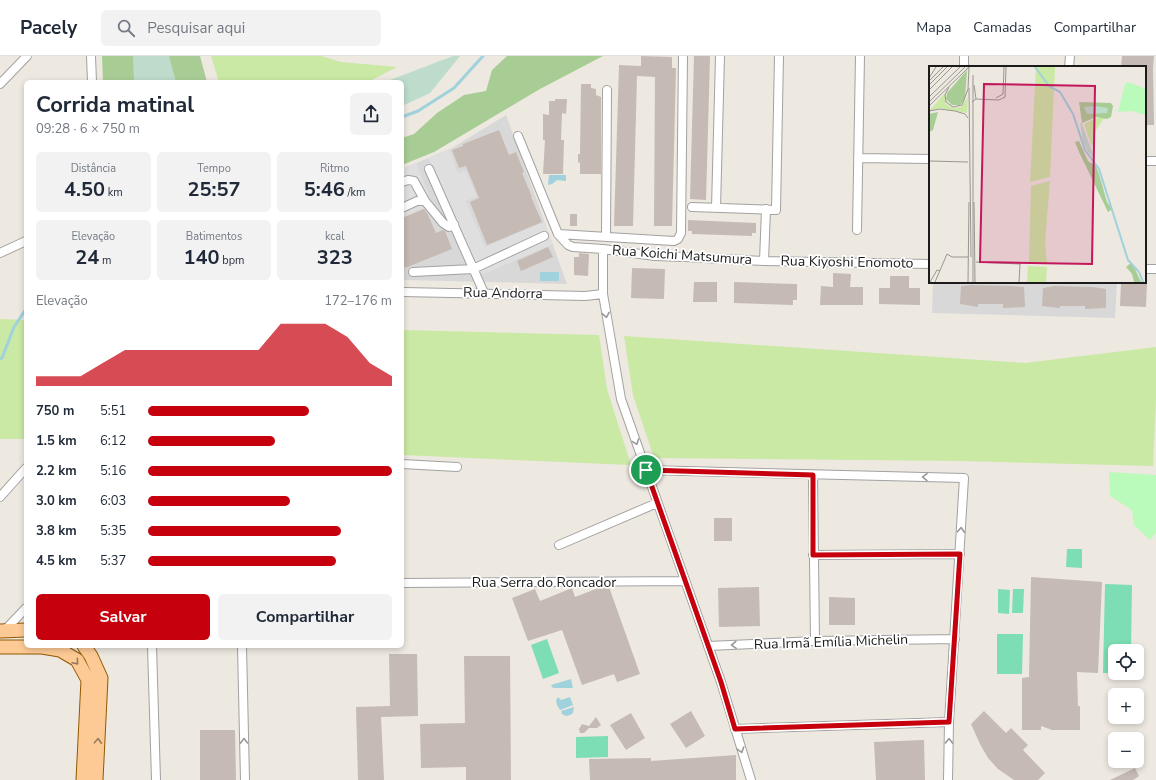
<!DOCTYPE html>
<html lang="pt">
<meta charset="utf-8">
<style>
body{margin:0;font-family:"Nunito Sans",sans-serif;background:#f2f2f3;color:#1f2937;height:100vh;display:flex;flex-direction:column;font-size:15px;white-space:nowrap}
*{box-sizing:border-box;margin:0}
p{font-size:13px;color:#747a83}
.icon{flex:none;width:22px;height:22px;fill:none;stroke:currentColor;stroke-width:2;stroke-linecap:round;stroke-linejoin:round}
.map{position:relative;flex:1;overflow:hidden}
.panel{position:absolute;left:24px;top:24px;width:380px;height:568px;display:flex;flex-direction:column;background:#fff;border-radius:6px;box-shadow:0 2px 6px #0003}
.panel>*{flex:none}
.tools{position:absolute;left:1108px;top:588px;display:grid;gap:8px}
.tools a{display:grid;place-items:center;width:36px;height:36px;border-radius:6px;background:#fff;box-shadow:0 2px 6px #0003;font-size:20px}
.pin{position:absolute;display:grid;place-items:center;width:34px;height:34px;color:#fff;margin:-17px;border:2px solid #fff;border-radius:50%;box-shadow:0 1px 4px #0007}
.round{display:grid;place-items:center;flex:none;width:42px;height:42px;border-radius:6px;background:#f2f2f3}
.head{display:flex;align-items:center;justify-content:space-between;height:68px;padding:0 12px}
h1{font-size:22px;font-weight:700;line-height:30px}
.metrics{display:grid;grid-template-columns:repeat(3,1fr);gap:6px;height:68px;padding:4px 12px}
.metrics div{display:grid;align-content:center;border-radius:6px;background:#f2f2f3;text-align:center}
.metrics b{font-size:20px;font-weight:700}
.metrics small{font-size:11px;font-weight:400}
.metrics p{font-size:11px}
.chart{height:112px;padding:8px 12px}
.chart p{display:flex;justify-content:space-between}
.chart svg{width:100%;height:72px;margin-top:4px;fill:#c6000d;opacity:.7}
.button{display:flex;gap:8px;margin-top:auto;padding:8px 12px}
.button a{flex:1;height:46px;border-radius:6px;background:#c6000d;color:#fff;font-size:16px;font-weight:700;line-height:46px;text-align:center}
.button a+a{background:#f2f2f3;color:#1f2937}
ul{padding:0 12px;list-style:none;font-size:13px}
li{display:grid;grid-template-columns:64px 48px 1fr;align-items:center;height:30px}
li i{height:10px;border-radius:5px;background:#c6000d}
header{display:flex;align-items:center;gap:24px;box-sizing:border-box;height:56px;padding:0 20px;background:#fff;border-bottom:1px solid #e0e1e3}
header strong{font-size:19px}
nav{display:flex;gap:22px;margin-inline-start:auto;font-size:14px}
.search{width:280px;height:36px;background:#f2f2f3;display:flex;align-items:center;gap:10px;box-sizing:border-box;padding:0 14px;border-radius:6px;color:#747a83;font-size:15px}
.map>svg:first-child{display:block}
.residential{fill:#d9d8d8}
.grass{fill:#cae9a4}
.forest{fill:#a8cd94}
.wetland{fill:#bddccb}
.park{fill:#bafabb}
.pitch{fill:#7cdeb2}
.parking{fill:#dfdfdf}
.water{fill:#9fd2dc}
.lines{fill:none;stroke-linecap:round;stroke-linejoin:round}
.stream{stroke:#9fd2dc;stroke-width:3}
.building{fill:#c5bab4}
.street-casing{stroke:#a2a2a2;stroke-width:10}
.primary-casing{stroke:#925800;stroke-width:15}
.street{stroke:#fff;stroke-width:8}
.primary{stroke:#fdca95;stroke-width:13}
.oneway{stroke:#989898}
.oneway2{stroke:#977b5e}
.route-casing{stroke:#fff;stroke-width:8}
.route{stroke:#c6000d;stroke-width:5}
.labels{text-anchor:middle;dominant-baseline:central;stroke-width:3.5;stroke-linejoin:round;paint-order:stroke}
.street-label{font-size:14px;fill:#1b1b1b;stroke:#fff}
.inset-river{fill:none;stroke:#9fd2dc;stroke-width:2}
.inset-road{fill:none;stroke:#999691;stroke-width:1}
.view{fill:#c2185b;fill-opacity:0.15;stroke:#c2185b;stroke-width:2}
.inset-edge{fill:none;stroke:#1b1b1b;stroke-width:2}
</style>
<header>
<strong>Pacely</strong>
<div class="search"><svg class="icon" aria-label="search" viewBox="0 0 24 24"><circle cx="10" cy="10" r="6"/><path d="M15 15l6 6"/></svg>Pesquisar aqui</div>
<nav><a>Mapa</a><a>Camadas</a><a>Compartilhar</a></nav>
</header>
<div class="map">
<svg width="1156" height="724" viewBox="0 0 1156 724">
<rect width="100%" height="100%" fill="#ede8e0"/>
<path class="residential" d="M506,59L567,228L404,224L402,222V113L452,92Z
M933,226H1117L1115,262L932,257Z"/>
<path class="grass" d="M211,0H321L341,6L397,11L368,26H219Z
M0,263L26,264V383H0Z
M402,274L599,279L607,333L631,409L402,399Z
M624,280L1025,307L1156,291V343L1153,410L962,405L654,402L633,339Z"/>
<path class="forest" d="M102,0H200L207,26H103Z
M507,0H603L540,33L434,96L402,109V82L414,78L437,57L464,39L486,35L492,14Z"/>
<path class="wetland" d="M133,0H169L176,26H134Z
M453,0H460L430,37L402,50V26H385Z"/>
<path class="park" d="M1109,416L1156,419V477L1150,484L1134,469L1132,454L1110,440Z"/>
<path class="pitch" d="M1067,493H1082V512L1066,511Z
M1105,528L1132,529L1131,595H1115V617H1103Z
M998,533L1010,534L1009,558L998,557Z
M1013,533H1024L1023,557H1012Z
M997,578H1023L1022,618H997Z
M547,583L559,617L543,623L531,589Z
M608,680V701L576,702V681Z"/>
<path class="parking" d="M449,93L458,117L465,114L477,140L466,145L485,191L544,166L553,188L479,220L428,102Z
M416,107L433,148L402,162V113Z"/>
<path class="water" d="M549,119H566V125L557,124L552,128L548,129Z
M540,216H559V225H540Z
M571,623L573,632H553L551,629Z
M558,641L561,644L570,641L573,649L560,654L557,649L556,644Z
M574,651L573,657C569,660 566,661 562,658L561,655Z"/>
<g class="lines">
<path class="stream" d="M402,61L418,55L454,32L483,0
M0,303L2,302L14,271L26,253"/>
</g>
<path class="building" d="M641,0L672,1V12H676L672,170H654L655,21L637,20L633,170H614L619,9L641,10Z
M694,0H710L706,144L690,143Z
M1122,0H1154L1153,13L1154,69H1145V11H1121Z
M581,28H591V32L596,33V39L601,41V118H580V106L578,107V98H580Z
M555,43H567L566,58L562,57L561,84H564L563,118H543L545,84H543V58L549,59V45H555Z
M499,74L509,99L516,96L524,116L522,117L532,141H531L542,166L487,189L470,146L479,142L466,110L459,112L452,94L463,90V88Z
M424,153L427,157L436,177L443,174L445,175L452,193L405,212L402,206V162Z
M570,158H577V170H570Z
M688,164L756,167V177H752V180L692,178V175H688Z
M548,191L553,201L521,215L517,205Z
M579,197L589,198L588,220L574,219V201H579Z
M632,212L665,213L664,243L631,242Z
M833,217L851,218L850,231H863V249H820L821,230L833,231Z
M890,220H909V232H920V249L879,248V232H890Z
M694,226H717V246H693Z
M734,226L797,228V244H793V249L734,247Z
M1121,226L1147,227L1146,251L1120,250Z
M972,229L1011,230L1024,231L1025,251L1003,252V248H978V251L960,248L961,230Z
M1054,230L1093,231L1106,233V252L1085,253V250H1060V252L1042,250L1043,232Z
M714,462H732V485H714Z
M1031,521L1102,526L1098,617L1077,616L1078,650H1080V674H1052L1041,670V674H1022V622L1029,621Z
M601,531H609L640,618L617,626L614,618L582,629L562,574L528,585L512,542L535,533L540,545L572,532L575,541Z
M759,531L760,570L719,571L718,532Z
M829,541L855,542V569H829Z
M389,598H417L418,660L381,661L384,724H358L356,651L390,650Z
M464,600H510L511,724H466V711L421,712L420,668L465,667Z
M691,655L705,680L686,692L670,668Z
M984,655L1006,677L1011,672L1028,689L1023,694L1045,717L1038,724H1014L998,713L988,702L980,688L971,668Z
M631,657L645,682L626,694L610,669Z
M596,661L601,669L597,672H589L584,677H580L579,673L582,668L589,670Z
M200,674H235L236,724H200Z
M924,684L925,724H876L874,686Z
M736,699V724H590L589,703L651,702V705Z
M1135,712L1139,720L1133,724H1110Z"/>
<g class="lines">
<defs>
<path id="street" d="M91,0L92,26
M964,11V0
M1069,11L1070,0
M0,28L27,0
M518,80L558,178L568,189L573,191L603,193L655,200L685,201L764,205L930,208
M858,102L930,103
M1145,105H1156
M429,113L484,237
M402,126L408,124L414,125L425,145
M692,151L776,154L779,0
M402,152L417,145H425L443,167L449,171L454,168
M716,152L720,0
M857,174L860,0
M558,178L674,185L678,183L681,177L683,0
M606,181L607,34
M603,193V238L621,343L721,626L751,724
M0,197L26,185
M764,205L766,153
M1145,213H1156
M413,216L473,213L544,180
M403,236L585,240L603,238
M402,408L457,411
M646,414L964,422L949,666L948,724
M813,419L815,585
M0,441L26,412
M559,489L657,447
M813,499L960,498
M402,527L685,525
M4,575L26,552
M152,590L156,724
M242,590L245,724
M708,590L815,585L955,583
M735,673L949,666"/>
<path id="primary" d="M0,575L26,574
M84,590L91,600L101,622L96,724
M0,591H42L60,594L77,604L88,624L83,724"/>
</defs>
<use href="#street" class="street-casing"/>
<use href="#primary" class="primary-casing"/>
<use href="#street" class="street"/>
<use href="#primary" class="primary"/>
</g>
<defs><path id="oneway-chevron" d="M-2-3.5L2.5 0L-2 3.5" fill="none" stroke-width="1.6" stroke-linecap="round" stroke-linejoin="round"/></defs>
<g class="oneway">
<use href="#oneway-chevron" transform="translate(606 259) rotate(80)"/>
<use href="#oneway-chevron" transform="translate(636 386) rotate(70)"/>
<use href="#oneway-chevron" transform="translate(925 421) rotate(-179)"/>
<use href="#oneway-chevron" transform="translate(961 474) rotate(-87)"/>
<use href="#oneway-chevron" transform="translate(734 589) rotate(177)"/>
<use href="#oneway-chevron" transform="translate(244 685) rotate(-91)"/>
<use href="#oneway-chevron" transform="translate(949 685) rotate(-89)"/>
<use href="#oneway-chevron" transform="translate(741 694) rotate(73)"/>
</g>
<g class="oneway2">
<use href="#oneway-chevron" transform="translate(76 606) rotate(49)"/>
<use href="#oneway-chevron" transform="translate(98 685) rotate(-87)"/>
</g>
<g class="lines">
<defs>
<path id="route" d="M646,414L813,419V499L960,498L949,666L735,673L721,626Z"/>
</defs>
<use href="#route" class="route-casing"/>
<use href="#route" class="route"/>
</g>
<g class="labels">
<g class="street-label">
<text transform="translate(682 199) rotate(4)">Rua Koichi Matsumura</text>
<text transform="translate(847 206) rotate(1)">Rua Kiyoshi Enomoto</text>
<text transform="translate(503 237) rotate(1)">Rua Andorra</text>
<text x="544" y="526">Rua Serra do Roncador</text>
<text transform="translate(831 586) rotate(-2)">Rua Irmã Emília Michelin</text>
</g>
</g>
<g transform="translate(929 10)">
<rect width="217" height="217" fill="#ede8e0"/>
<path d="M107,1H126L121,111L101,116ZM16,27L17,38L24,42L32,41L39,31L38,47L11,42L0,45ZM167,52H175L167,64L163,81L155,58ZM121,115L116,177L118,198L100,196L102,120ZM99,200L118,201L117,216H98Z" fill="#cae9a4"/>
<path d="M38,4L36,33L31,39H23L17,33L18,27ZM150,36L182,37L184,40L182,51L178,53L167,51L153,57ZM9,46L4,64L0,66V48ZM150,75L159,95L167,100L170,108L178,136L183,143L179,146L150,86L146,76ZM202,197L205,201L212,216H205L203,208L197,201Z" fill="#a8cd94"/>
<path d="M155,41L166,40L179,42L178,47L158,48ZM151,56L153,58L165,91L159,86L154,75Z" fill="#bddccb"/>
<path d="M199,16L217,23V49L203,45L189,46L196,18Z" fill="#bafabb"/>
<path class="inset-river" d="M106,1L120,20L131,26L144,48L156,84L170,103L199,194L210,206L214,216"/>
<path class="inset-road" d="M44,9V216M0,12L7,1M0,15L14,1M0,19L18,1M45,19L47,33M20,21L16,29L17,36L24,41L33,39L39,23L40,1M40,22L42,191M0,24L23,1M0,31L31,1M67,32L74,28L75,1M0,36L36,1M43,36L47,33L70,34L76,31L77,1M0,40L40,1M0,45L11,43L26,45L36,48L39,52M0,95L39,96M45,136L46,216M47,196L91,198L90,216M1,216L8,204L11,205M6,216L18,188L23,191H39M39,216L40,136"/>
<path class="view" d="M55,18L166,20L163,198L51,196Z"/>
<rect width="217" height="217" class="inset-edge"/>
</g>
</svg>
<div class="tools">
<a><svg class="icon" aria-label="locate" viewBox="0 0 24 24"><circle cx="12" cy="12" r="6"/><path d="M12 2v4M12 18v4M2 12h4M18 12h4"/></svg></a>
<a>+</a>
<a>−</a>
</div>
<div class="pin" style="left:646px;top:414px;background:#1e9e55"><svg class="icon" aria-label="arrive" viewBox="0 0 24 24"><path d="M6 21V4h12l-3 4 3 4H6"/></svg></div>
<section class="panel">
<div class="head"><div><h1>Corrida matinal</h1><p>09:28 · 6 × 750 m</p></div><a class="round"><svg class="icon" aria-label="share" viewBox="0 0 24 24"><path d="M12 15V3M7 8l5-5 5 5M5 13v7h14v-7"/></svg></a></div>
<div class="metrics">
<div><p>Distância</p><b>4.50<small> km</small></b></div>
<div><p>Tempo</p><b>25:57</b></div>
<div><p>Ritmo</p><b>5:46<small> /km</small></b></div>
</div>
<div class="metrics">
<div><p>Elevação</p><b>24<small> m</small></b></div>
<div><p>Batimentos</p><b>140<small> bpm</small></b></div>
<div><p>kcal</p><b>323</b></div>
</div>
<div class="chart"><p><span>Elevação</span>172–176 m</p>
<svg viewBox="0 0 160 44" preserveAspectRatio="none"><path d="M0 44V38L10 38L20 38L30 30L40 22L50 22L60 22L70 22L80 22L90 22L100 22L110 6L120 6L130 6L140 14L150 30L160 38V44z"/></svg>
</div>
<ul>
<li><b>750 m</b>5:51<i style="width:66%"></i></li>
<li><b>1.5 km</b>6:12<i style="width:52%"></i></li>
<li><b>2.2 km</b>5:16<i style="width:100%"></i></li>
<li><b>3.0 km</b>6:03<i style="width:58%"></i></li>
<li><b>3.8 km</b>5:35<i style="width:79%"></i></li>
<li><b>4.5 km</b>5:37<i style="width:77%"></i></li>
</ul>
<div class="button"><a>Salvar</a><a>Compartilhar</a></div>
</section>
</div>
